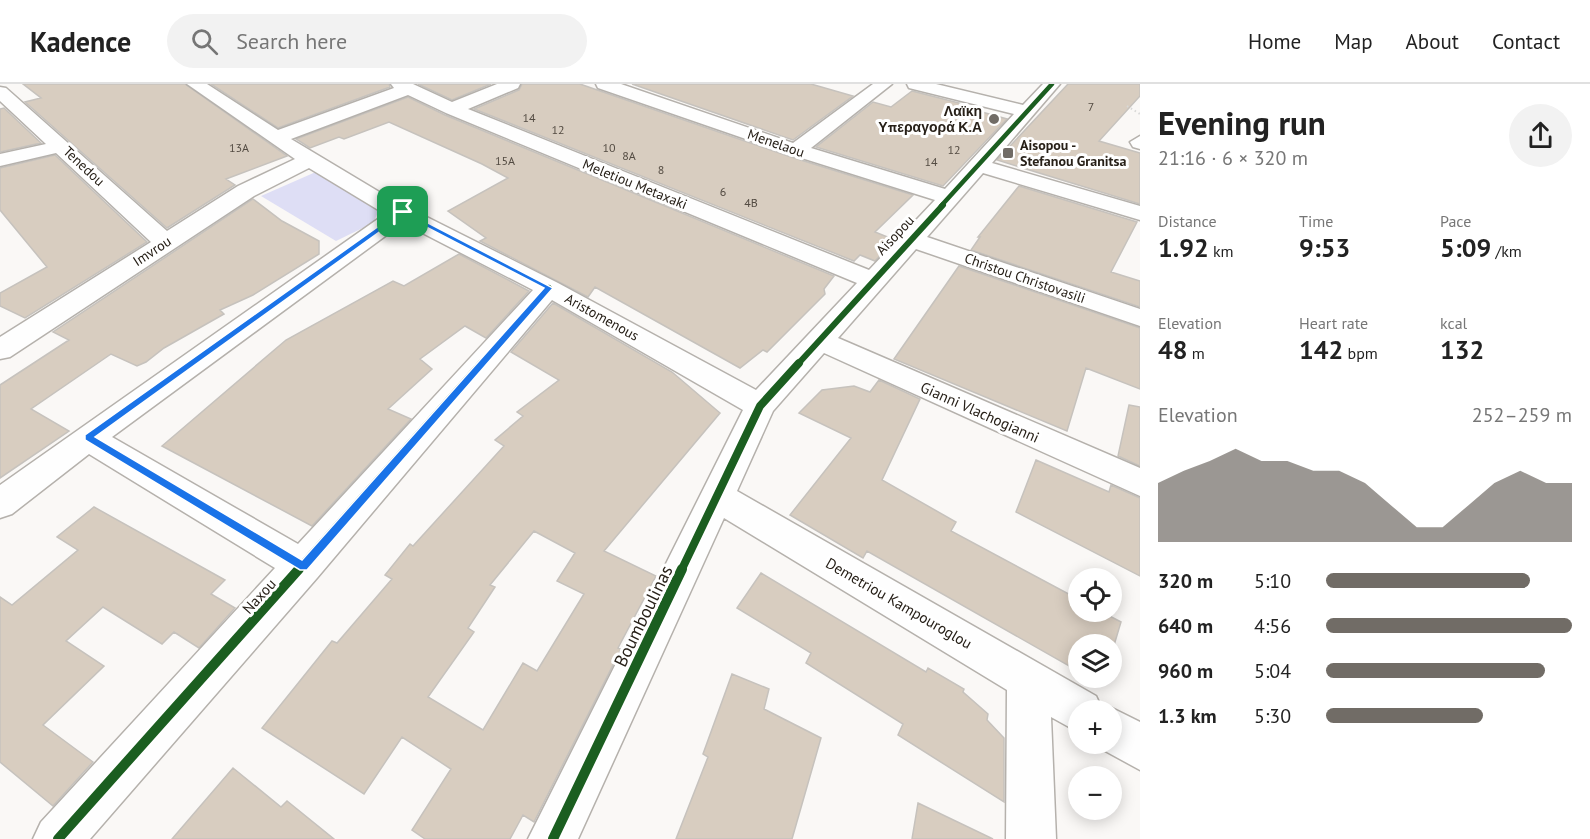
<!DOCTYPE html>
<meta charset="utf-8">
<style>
body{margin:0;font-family:"PT Sans",sans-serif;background:#f2f2f2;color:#222;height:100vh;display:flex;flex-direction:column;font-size:22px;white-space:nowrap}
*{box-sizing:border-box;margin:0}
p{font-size:20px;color:#767676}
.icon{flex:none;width:33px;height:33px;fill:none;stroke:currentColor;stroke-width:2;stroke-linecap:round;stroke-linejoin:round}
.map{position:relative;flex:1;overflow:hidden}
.details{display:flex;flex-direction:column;background:#fff;width:450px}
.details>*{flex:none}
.fabs{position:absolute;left:1068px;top:484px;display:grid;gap:12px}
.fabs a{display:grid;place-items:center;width:54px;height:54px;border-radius:50%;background:#fff;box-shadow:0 3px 15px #0003;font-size:30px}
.pin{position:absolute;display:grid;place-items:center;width:51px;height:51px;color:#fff;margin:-26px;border-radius:12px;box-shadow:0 3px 9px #0006}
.round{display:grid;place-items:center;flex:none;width:63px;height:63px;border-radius:32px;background:#f2f2f2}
.head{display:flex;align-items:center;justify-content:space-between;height:102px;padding:0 18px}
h1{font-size:33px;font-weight:700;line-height:45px}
.figures{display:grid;grid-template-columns:repeat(3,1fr);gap:9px;height:102px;padding:6px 18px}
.figures div{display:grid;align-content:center}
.figures b{font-size:26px;font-weight:700}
.figures small{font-size:16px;font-weight:400}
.figures p{font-size:16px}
.chart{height:168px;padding:12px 18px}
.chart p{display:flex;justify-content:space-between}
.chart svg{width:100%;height:108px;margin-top:6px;fill:#716c66;opacity:.7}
ul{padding:0 18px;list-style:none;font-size:20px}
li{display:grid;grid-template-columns:96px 72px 1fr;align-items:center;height:45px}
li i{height:15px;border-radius:8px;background:#716c66}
header{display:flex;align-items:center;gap:36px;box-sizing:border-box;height:84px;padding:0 30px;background:#fff;border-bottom:2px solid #e0e0e0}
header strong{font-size:28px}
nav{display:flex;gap:33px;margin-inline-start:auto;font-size:21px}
.search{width:420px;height:54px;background:#f2f2f2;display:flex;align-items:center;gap:15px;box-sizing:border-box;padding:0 21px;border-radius:33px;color:#767676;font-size:22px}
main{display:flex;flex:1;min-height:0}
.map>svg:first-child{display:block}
.green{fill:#dedef5}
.building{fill:#d8cdc0;stroke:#c6c2bd;stroke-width:1.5;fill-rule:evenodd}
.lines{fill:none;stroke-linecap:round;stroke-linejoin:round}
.minor-casing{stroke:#b5b1ac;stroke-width:3}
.path{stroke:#d8d8d7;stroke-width:2;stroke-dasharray:1.5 3;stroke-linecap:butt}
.minor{fill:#fefefe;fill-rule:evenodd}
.cycleway-far3-casing{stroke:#fff;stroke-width:7}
.cycleway-far2-casing{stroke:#fff;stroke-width:9}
.cycleway-far1-casing{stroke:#fff;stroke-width:11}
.cycleway-casing{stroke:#fff;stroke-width:14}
.cycleway-far3{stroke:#1b5e20;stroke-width:4.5}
.cycleway-far2{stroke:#1b5e20;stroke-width:6}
.cycleway-far1{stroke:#1b5e20;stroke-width:8}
.cycleway{stroke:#1b5e20;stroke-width:10}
.route{fill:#1a73e8;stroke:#fff;stroke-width:1.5;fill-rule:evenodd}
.poi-dot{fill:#716c66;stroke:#fff;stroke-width:2}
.labels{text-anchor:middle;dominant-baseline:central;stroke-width:6;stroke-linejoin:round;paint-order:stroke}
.number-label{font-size:12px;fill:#534b42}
.far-poi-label{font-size:14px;font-weight:bold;fill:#272018;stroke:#fff;text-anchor:end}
.far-street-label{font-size:14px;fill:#272018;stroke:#fff}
.street-label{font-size:15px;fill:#272018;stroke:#fff}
.near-street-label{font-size:18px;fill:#272018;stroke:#fff}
</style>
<header>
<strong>Kadence</strong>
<div class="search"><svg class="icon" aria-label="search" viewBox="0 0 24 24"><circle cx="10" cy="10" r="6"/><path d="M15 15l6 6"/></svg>Search here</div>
<nav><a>Home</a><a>Map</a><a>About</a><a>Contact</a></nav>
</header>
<main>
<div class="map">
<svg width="1140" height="755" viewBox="0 0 1140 755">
<rect width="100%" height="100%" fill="#faf8f6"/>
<path class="green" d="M318,87L379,126L373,139L336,157L261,112Z"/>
<path class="building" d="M23,0H185L287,72L226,95L235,101L167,144L25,18L41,14Z
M211,0H389L390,3L278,44Z
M418,0H491L452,16Z
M522,0H580L788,72L913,111L875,148L895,156L875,177L860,171L854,177L474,25L519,6Z
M632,0H811L853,12L793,56Z
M1068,0H1140V12L1099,57L1140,69V120L997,76Z
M912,7L963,20L960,22L1007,35L943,102L816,63L873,18L891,23Z
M408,13L445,31L834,192L824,205L825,210L767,268L763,266L740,284L595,203L588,213L480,157L486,154L448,127L508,94L482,80L389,38L344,55L339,53L310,64L296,55Z
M4,24L41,59L0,68V25Z
M55,71L147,158L25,234L0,222V209L47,183L0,126V84Z
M1019,102L1137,138L1111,188L1140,197V223L971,166L980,153H978Z
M253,115L282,137L319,157V170L253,211L220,226L224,230L164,264L146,278L137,282L111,270L31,325L69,347L0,394V301L69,256L53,248Z
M459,170L529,207L486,254L465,242L420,275L432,285L388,325L411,335L312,442L162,362L286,256L393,197L404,202Z
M959,182L1140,244V305L1086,284L1067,347L894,275Z
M553,219L672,288L720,329L604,467L656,492L618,564L621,565L534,738L523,731L510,755H425L412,746L451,685L402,653L364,710L262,644L332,557L337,559L392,495L385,491L410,460L413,462L504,362L495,356L523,332L517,328L559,296L511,268ZM534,447L575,469L557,497L584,510L537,587L523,579L483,646L428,613L474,548L468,544L495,503L490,501Z
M879,296L920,315L882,396L956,438L951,447L1078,515V528H1102L1121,538L1112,568V561H1078V587L867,467L863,474L790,431L851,354L799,329L822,306L854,302L870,308Z
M1129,321L1140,323V382L1118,372Z
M1036,376L1109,408L1111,401L1140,414V492L1016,428Z
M94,423L225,496L211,510L235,524L199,564L174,548L162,560L103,523L66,557L104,582L43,641L93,678L53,722L0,678V513L12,521L78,466L57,453Z
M761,489L926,588L928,584L964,605L963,608L988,630L987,636L1004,654V718L898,651L903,640L806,579L811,569L737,524Z
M732,590L769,605L764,625L821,654L792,755H676L708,673L703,670Z
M233,684L281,723L287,717L334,755H172Z
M918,719L993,755H912Z"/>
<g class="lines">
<defs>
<path id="minor" d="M187,0H207L278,46L394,4L391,0H413L452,18L497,0H520L518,4L468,25L869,186L935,116L789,70L598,4L596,0H621L793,59L873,0H892L811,64L945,105L1014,30L909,4L907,0H936L1023,21L1043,0H1060L992,79L1140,122V136L983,89L927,153L1140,225V242L916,165L838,254L1140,384V412L824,269L773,327L737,407L1096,612L1103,627H1078V648L1051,633L1056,755H1006L1007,606L724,434L578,755H528L743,326L552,216L317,494L90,755H33L41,738L275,484L89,370L12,430L0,434V401L385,130L309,84L254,112L10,273L0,275V253L151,158L56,69L0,82V70L46,60L0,17V3L6,4L167,147L238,102L295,75ZM408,11L446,29L857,199L756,306L558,199L391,115L291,55ZM403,139L533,206L298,460L112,353Z
M1140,52V65L1133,63L1130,58Z
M1112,624L1140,638V686L1096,662L1112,660V627H1104Z"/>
</defs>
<use href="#minor" class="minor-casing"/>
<path class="path" d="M1127,22L1140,30"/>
<use href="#minor" class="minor"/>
<defs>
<path id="cycleway-far3" d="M941,122L1052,0"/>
<path id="cycleway-far2" d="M481,280L549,204
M798,280L943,121"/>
<path id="cycleway-far1" d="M297,487L482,279
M681,487L760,322L799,279"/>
<path id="cycleway" d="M58,755L299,485
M553,755L682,485"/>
</defs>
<use href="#cycleway-far3" class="cycleway-far3-casing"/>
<use href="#cycleway-far2" class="cycleway-far2-casing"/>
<use href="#cycleway-far1" class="cycleway-far1-casing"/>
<use href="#cycleway" class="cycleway-casing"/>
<use href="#cycleway-far3" class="cycleway-far3"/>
<use href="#cycleway-far2" class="cycleway-far2"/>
<use href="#cycleway-far1" class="cycleway-far1"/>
<use href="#cycleway" class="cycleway"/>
</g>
<path class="route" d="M400,127H405L553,204L307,486H300L85,356V351ZM403,131L544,204L302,476L95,353Z"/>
<g class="poi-dot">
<circle cx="994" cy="35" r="6"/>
<rect x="1002" y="63" width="12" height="12" rx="3"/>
</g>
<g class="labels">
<g class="number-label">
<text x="1091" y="22">7</text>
<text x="529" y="33">14</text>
<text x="558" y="45">12</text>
<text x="239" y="63">13A</text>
<text x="609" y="63">10</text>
<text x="954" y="65">12</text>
<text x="629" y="71">8A</text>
<text x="505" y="76">15A</text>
<text x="931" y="77">14</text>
<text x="661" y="85">8</text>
<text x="723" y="107">6</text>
<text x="751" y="118">4B</text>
</g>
<g class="far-poi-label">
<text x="982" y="27">Λαϊκη<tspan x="982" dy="16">Υπεραγορά Κ.Α</tspan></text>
<text x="1020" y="61" text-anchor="start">Aisopou -<tspan x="1020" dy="16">Stefanou Granitsa</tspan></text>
</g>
<g class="far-street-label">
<text transform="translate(776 59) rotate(19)">Menelaou</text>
<text transform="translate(84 82) rotate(43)">Tenedou</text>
<text transform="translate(635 100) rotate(22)">Meletiou Metaxaki</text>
<text transform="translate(895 151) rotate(-47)">Aisopou</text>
<text transform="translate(152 167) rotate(-33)">Imvrou</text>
<text transform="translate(1025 194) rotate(19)">Christou Christovasili</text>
<text transform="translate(602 233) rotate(29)">Aristomenous</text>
</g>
<g class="street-label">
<text transform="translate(980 328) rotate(24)">Gianni Vlachogianni</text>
<text transform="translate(259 512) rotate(-48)">Naxou</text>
<text transform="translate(899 519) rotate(30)">Demetriou Kampouroglou</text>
</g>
<g class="near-street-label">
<text transform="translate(643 532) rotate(-64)">Boumboulinas</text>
</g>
</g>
</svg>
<div class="fabs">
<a><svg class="icon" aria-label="locate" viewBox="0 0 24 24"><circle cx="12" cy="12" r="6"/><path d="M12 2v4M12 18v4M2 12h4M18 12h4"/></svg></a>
<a><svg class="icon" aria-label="layers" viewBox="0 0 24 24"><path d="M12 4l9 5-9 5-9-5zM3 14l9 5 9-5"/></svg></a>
<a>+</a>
<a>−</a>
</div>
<div class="pin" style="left:403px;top:128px;background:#1e9e55"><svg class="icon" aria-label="arrive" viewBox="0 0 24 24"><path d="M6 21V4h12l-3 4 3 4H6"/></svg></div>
</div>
<section class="details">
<div class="head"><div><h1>Evening run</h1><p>21:16 · 6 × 320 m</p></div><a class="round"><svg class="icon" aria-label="share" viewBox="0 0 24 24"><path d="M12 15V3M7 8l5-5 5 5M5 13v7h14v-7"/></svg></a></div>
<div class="figures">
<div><p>Distance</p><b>1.92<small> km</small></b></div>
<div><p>Time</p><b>9:53</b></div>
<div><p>Pace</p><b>5:09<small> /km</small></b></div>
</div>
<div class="figures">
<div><p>Elevation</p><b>48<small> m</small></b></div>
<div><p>Heart rate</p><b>142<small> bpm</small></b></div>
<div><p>kcal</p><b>132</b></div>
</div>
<div class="chart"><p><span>Elevation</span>252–259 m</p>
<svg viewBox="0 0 160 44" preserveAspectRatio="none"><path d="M0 44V20L10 15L20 11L30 6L40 11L50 11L60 15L70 15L80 20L90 29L100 38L110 38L120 29L130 20L140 15L150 20L160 20V44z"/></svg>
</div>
<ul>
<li><b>320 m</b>5:10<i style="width:83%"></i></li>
<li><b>640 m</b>4:56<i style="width:100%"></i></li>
<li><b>960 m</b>5:04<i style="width:89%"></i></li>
<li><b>1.3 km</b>5:30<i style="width:64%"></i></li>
</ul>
</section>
</main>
